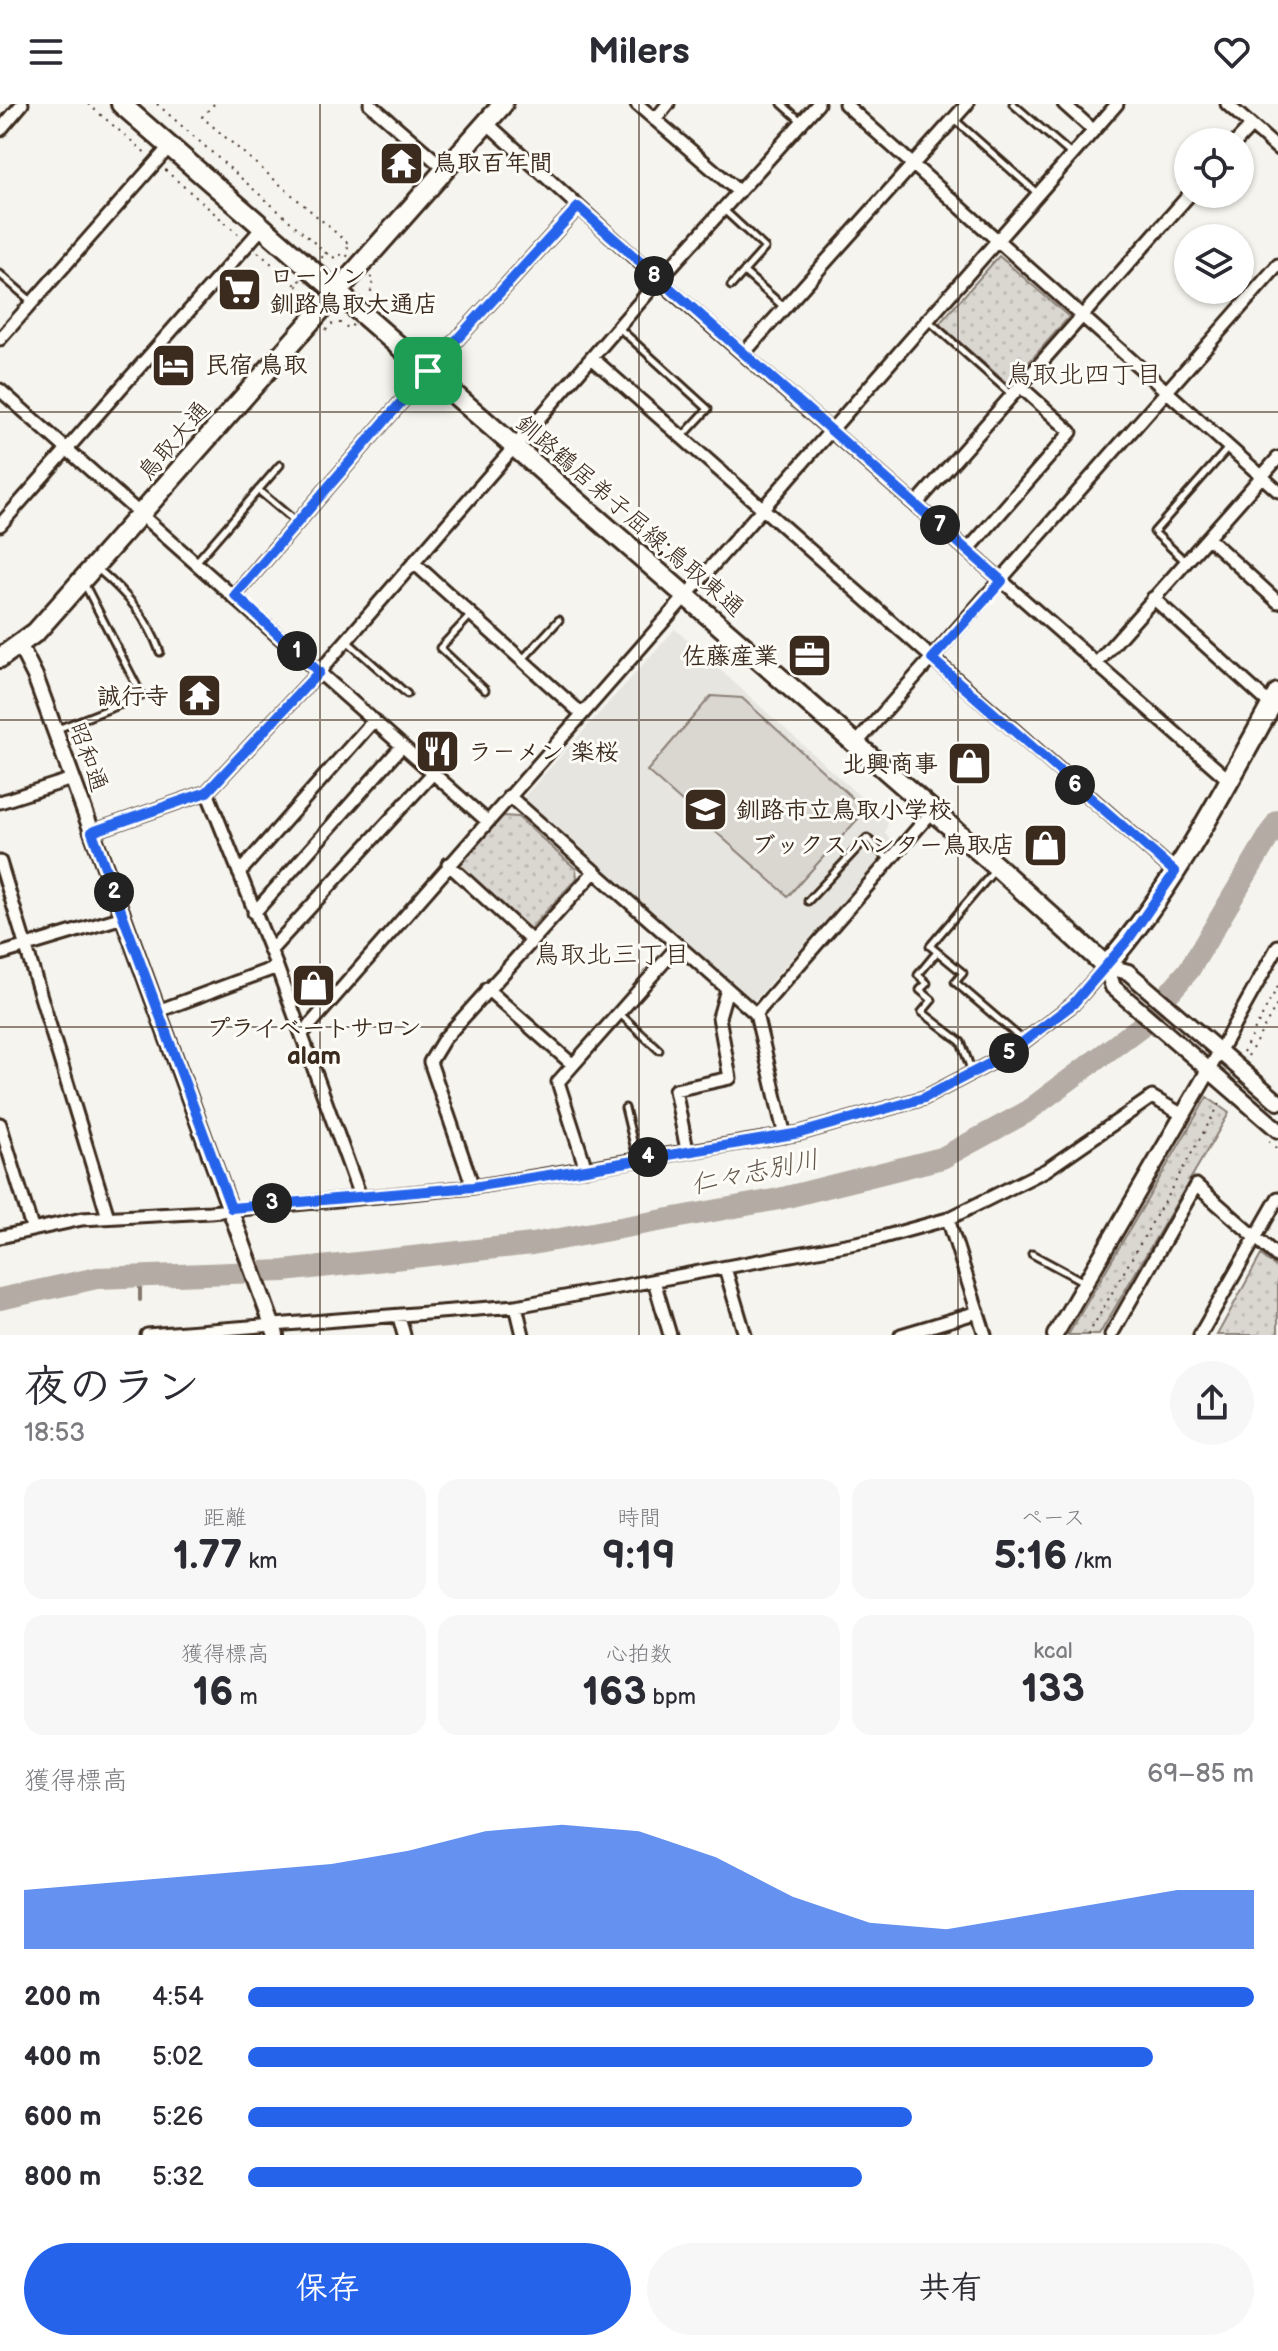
<!DOCTYPE html>
<html lang="ja">
<meta charset="utf-8">
<style>
body{margin:0;font-family:"Balsamiq Sans","Klee One",sans-serif;background:#f7f7f7;color:#2b2b33;height:100vh;display:flex;flex-direction:column;font-size:30px;white-space:nowrap}
*{box-sizing:border-box;margin:0}
p{font-size:26px;color:#7c7c81}
.icon{flex:none;width:44px;height:44px;fill:none;stroke:currentColor;stroke-width:2;stroke-linecap:round;stroke-linejoin:round}
.map{position:relative;height:1231px;overflow:hidden}
.side{display:flex;flex-direction:column;background:#fff;flex:1}
.side>*{flex:none}
.fabs{position:absolute;left:1174px;top:24px;display:grid;gap:16px}
.fabs a{display:grid;place-items:center;width:80px;height:80px;border-radius:50%;background:#fff;box-shadow:0 2px 6px #0004;font-size:40px}
.pin{position:absolute;display:grid;place-items:center;width:68px;height:68px;color:#fff;margin:-34px;border-radius:16px;box-shadow:0 4px 12px #0006}
.km{position:absolute;width:40px;height:40px;margin:-20px;border-radius:50%;background:#222;color:#fff;font-size:22px;line-height:40px;text-align:center}
.round{display:grid;place-items:center;flex:none;width:84px;height:84px;border-radius:42px;background:#f7f7f7}
.summary{display:flex;align-items:center;justify-content:space-between;height:136px;padding:0 24px}
h1{font-size:44px;font-weight:700;line-height:60px}
.metrics{display:grid;grid-template-columns:repeat(3,1fr);gap:12px;height:136px;padding:8px 24px}
.metrics div{display:grid;align-content:center;border-radius:20px;background:#f7f7f7;text-align:center}
.metrics b{font-size:40px;font-weight:700}
.metrics small{font-size:22px;font-weight:400}
.metrics p{font-size:22px}
.chart{height:224px;padding:16px 24px}
.chart p{display:flex;justify-content:space-between}
.chart svg{width:100%;height:144px;margin-top:8px;fill:#2563eb;opacity:.7}
.button{display:flex;gap:16px;margin-top:auto;padding:16px 24px}
.button a{flex:1;height:92px;border-radius:48px;background:#2563eb;color:#fff;font-size:32px;font-weight:700;line-height:92px;text-align:center}
.button a+a{background:#f7f7f7;color:#2b2b33}
ul{padding:0 24px;list-style:none;font-size:26px}
li{display:grid;grid-template-columns:128px 96px 1fr;align-items:center;height:60px}
li i{height:20px;border-radius:10px;background:#2563eb}
header{display:flex;justify-content:space-between;align-items:center;height:104px;padding:0 24px;background:#fff;font-size:36px;font-weight:700}
.map>svg:first-child{display:block}
.built{fill:#e7e5df}
.grass{fill:url(#grass-dots);stroke:#8a8077;stroke-width:2}
.garden{fill:#dad6d0;stroke:#8a8077;stroke-width:2}
.lines{fill:none;stroke-linecap:round;stroke-linejoin:round}
.stream{stroke:#84786e;stroke-width:4}
.river{stroke:#b4aca4;stroke-width:22}
.service-casing{stroke:#3b2a1e;stroke-width:11}
.minor-casing{stroke:#3b2a1e;stroke-width:17}
.tertiary-casing{stroke:#3b2a1e;stroke-width:20}
.primary-casing{stroke:#3b2a1e;stroke-width:24}
.trunk-casing{stroke:#3b2a1e;stroke-width:24}
.path{stroke:#3b2a1e;stroke-width:2;stroke-dasharray:2 6;stroke-linecap:butt}
.service{stroke:#fdfcf7;stroke-width:5}
.minor{stroke:#fdfcf7;stroke-width:11}
.tertiary{stroke:#fdfcf7;stroke-width:14}
.primary{stroke:#fdfcf7;stroke-width:18}
.trunk{stroke:#fdfcf7;stroke-width:18}
.route-casing{stroke:#fff;stroke-width:16}
.route{stroke:#2563eb;stroke-width:10}
.grid{fill:none;stroke:#3b2a1e;stroke-width:2;stroke-opacity:0.55}
.labels{text-anchor:middle;dominant-baseline:central;stroke-width:6;stroke-linejoin:round;paint-order:stroke}
.poi-label{font-size:24px;font-weight:bold;fill:#3b2a1e;stroke:#fdfcf7;text-anchor:start}
.street-label{font-size:24px;fill:#3b2a1e;stroke:#fdfcf7}
.neighbourhood-label{font-size:26px;fill:#3b2a1e;stroke:#fdfcf7}
.water-label{font-size:26px;font-style:italic;fill:#65584d;stroke:#fdfcf7}
</style>
<header><svg class="icon" aria-label="menu" viewBox="0 0 24 24"><path d="M4 6h16M4 12h16M4 18h16"/></svg>Milers<svg class="icon" aria-label="heart" viewBox="0 0 24 24"><path d="M12 20l-8-8c-3-5 5-10 8-4 3-6 11-1 8 4z"/></svg></header>
<div class="map">
<svg width="1278" height="1231" viewBox="0 0 1278 1231">
<defs>
<pattern id="grass-dots" width="8" height="8" patternUnits="userSpaceOnUse" patternTransform="scale(2)"><rect width="8" height="8" fill="#dad6d0"/><path d="M2 2h.1M6 6h.1" fill="none" stroke="#bcb8b2" stroke-width="1.8" stroke-linecap="round"/></pattern>
</defs>
<rect width="100%" height="100%" fill="#f5f4ee"/>
<filter id="ink" filterUnits="userSpaceOnUse"><feTurbulence type="fractalNoise" baseFrequency=".0125" numOctaves="2"/><feDisplacementMap in="SourceGraphic" scale="16" xChannelSelector="R" yChannelSelector="G"/><feConvolveMatrix kernelMatrix="1 2 1 2 8 2 1 2 1" color-interpolation-filters="sRGB"/></filter>
<g filter="url(#ink)">
<path class="built" d="M675,525L888,718L885,730L895,739L754,897L523,694Z"/>
<path class="grass" d="M999,152L1069,213L1009,281L939,220Z
M503,712L518,713L576,765L577,774L529,826L458,762Z
M1207,993L1229,1009L1099,1231H1068Z
M1261,1151L1278,1165V1231H1217Z"/>
<path class="garden" d="M711,592L742,594L866,706L788,792L647,667Z"/>
<g class="lines">
<path class="stream" d="M140,1173V1196"/>
<path class="river" d="M0,1195L97,1174L284,1167L532,1140L779,1095L942,1054L1025,1009L1140,923L1189,866L1278,717"/>
<defs>
<path id="service" d="M782,0L801,17
M1013,0L1072,51
M955,16L1037,89
M724,106L765,144L731,182
M744,168L785,204
M0,170L31,197
M929,217L1011,290
M619,224L708,305L682,333
M258,386L296,418
M197,457L280,361
M1186,458L1154,428L1229,343
M99,466C127,490 147,513 160,548
M471,511L440,544L485,586
M347,537L407,590
M522,556L559,516
M55,626L142,592L85,481
M994,767L930,842L963,869L955,878L1025,938
M808,797L867,734L889,756
M937,848L918,871L927,879L920,886L932,896L922,908L961,938L972,968
M619,909L659,946
M625,1004L637,1054
M1032,1150L1084,1178"/>
<path id="minor" d="M370,0L445,65
M637,0L739,88
M845,0L1278,387
M1064,0L1093,26
M1227,0L1278,45
M655,16L668,0
M487,19L659,176L1229,676
M0,26L22,0
M1236,38L1251,22
M0,235L170,42
M744,249L967,0
M592,254L1175,768
M0,286L487,717
M916,400L1190,90
M0,421L262,124
M1208,434L1278,498
M968,446L1071,328L1020,282
M414,459L582,610
M235,491L428,267L578,103
M1153,494L1271,601
M1096,560L1278,354
M854,642L1278,161
M207,688L277,863L360,1092
M509,692L756,910L931,709
M0,698L72,675
M92,728L207,688L319,568L659,176L818,0
M0,758L108,1113
M448,760L532,837L444,935L430,958L473,1083
M239,769L374,616
M254,809L402,642
M532,837L595,767
M270,847L434,668
M0,850L123,813
M487,885L572,960
M158,907L277,863
M756,910L785,1032
M302,930L1117,0
M1209,966L1278,842
M0,1020L32,1124
M687,1046L675,986L730,974L719,913L727,885
M586,1065L558,978L678,842
M948,1115L985,1231
M0,1133L82,1115L210,1108L473,1083L800,1029L924,994L1006,951L1073,900L1106,862
M725,1164L745,1231
M654,1177L670,1231
M516,1202L523,1231
M399,1213L404,1231
M147,1231L516,1202L872,1136L948,1115L1046,1066L1152,993L1183,1011
M901,1231L978,1208
M1111,1231L1196,1081L1278,1153
M1200,1231L1278,1094"/>
<path id="tertiary" d="M20,542L35,572L276,1231
M1106,862L1113,883L1278,1026
M1106,862L1128,868L1278,998
M1055,1231L1209,966"/>
<path id="primary" d="M121,0L997,763L1106,862C1176,781 1226,682 1278,589"/>
<path id="trunk" d="M0,554L36,528L503,0"/>
</defs>
<use href="#service" class="service-casing"/>
<use href="#minor" class="minor-casing"/>
<use href="#tertiary" class="tertiary-casing"/>
<use href="#primary" class="primary-casing"/>
<use href="#trunk" class="trunk-casing"/>
<path class="path" d="M88,0L148,51
M157,0L326,149
M214,0L202,13L350,141L344,148
M165,66L238,130
M258,148L296,181
M326,149L335,154L344,149L374,176L370,186L378,192L349,225L342,219H333L325,227L299,203L305,196V189L296,181Z
M1243,948L1278,882
M1248,952L1278,899
M1269,1037L1278,1046
M1088,1231L1222,996"/>
<use href="#service" class="service"/>
<use href="#minor" class="minor"/>
<use href="#tertiary" class="tertiary"/>
<use href="#primary" class="primary"/>
<use href="#trunk" class="trunk"/>
</g>
</g>
<g class="lines" filter="url(#ink)">
<defs>
<path id="route" d="M578,103L1002,477L932,555L1175,768L1128,836L1073,900L1006,951L924,994L800,1029L586,1065L473,1083L231,1104L92,728L207,688L319,568L235,491L428,267Z"/>
</defs>
<use href="#route" class="route-casing"/>
<use href="#route" class="route"/>
</g>
<path class="grid" d="M320,0V1231M639,0V1231M958,0V1231M0,308H1278M0,616H1278M0,923H1278"/>
<defs>
<symbol id="temple-square" viewBox="-11 -11 22 22"><rect x="-9" y="-9" width="18" height="18" rx="4" fill="#3b2a1e" stroke="#fdfcf7"/><path d="M0-6L5-2H3V0L6.5 2.5H4V6H1.5V3h-3V6H-4V2.5H-6.5L-3 0V-2H-5Z" fill="#fff"/></symbol>
<symbol id="supermarket-square" viewBox="-11 -11 22 22"><rect x="-9" y="-9" width="18" height="18" rx="4" fill="#3b2a1e" stroke="#fdfcf7"/><path d="M-6-5.5h2.5l.6 2H6L4.5 2H-2.5L-4.4-4H-6ZM-1.5 3.2a1.3 1.3 0 1 0 .1 0ZM3 3.2a1.3 1.3 0 1 0 .1 0Z" fill="#fff"/></symbol>
<symbol id="hotel-square" viewBox="-11 -11 22 22"><rect x="-9" y="-9" width="18" height="18" rx="4" fill="#3b2a1e" stroke="#fdfcf7"/><path d="M-6-4.5h1.5V1H6V5H4.5V3h-9V5H-6ZM-4 0a1.8 1.8 0 1 1 3.6 0ZM.5 0V-2.5h3Q6-2.5 6 0Z" fill="#fff"/></symbol>
<symbol id="office-square" viewBox="-11 -11 22 22"><rect x="-9" y="-9" width="18" height="18" rx="4" fill="#3b2a1e" stroke="#fdfcf7"/><path d="M-6-3h4V-5.5h4V-3h4V5H-6ZM-1-4.5V-3h2v-1.5ZM-6 0V1H6V0Z" fill="#fff"/></symbol>
<symbol id="restaurant-square" viewBox="-11 -11 22 22"><rect x="-9" y="-9" width="18" height="18" rx="4" fill="#3b2a1e" stroke="#fdfcf7"/><path d="M-5-6h1v4h1v-4h1v4h1v-4h1v5L-1.5 .5V6h-2V.5L-5-1ZM5-6V6H3V1.5H1.5Q1.5-4 5-6Z" fill="#fff"/></symbol>
<symbol id="shop-square" viewBox="-11 -11 22 22"><rect x="-9" y="-9" width="18" height="18" rx="4" fill="#3b2a1e" stroke="#fdfcf7"/><path d="M-5-2.5h2.3a2.7 3.5 0 0 1 5.4 0H5L5.5 6h-11ZM-1.5-2.5h3a1.5 2.3 0 0 0-3 0Z" fill="#fff"/></symbol>
<symbol id="school-square" viewBox="-11 -11 22 22"><rect x="-9" y="-9" width="18" height="18" rx="4" fill="#3b2a1e" stroke="#fdfcf7"/><path d="M0-5L7-2L0 1L-7-2ZM-4 1L0 2.5L4 1V4Q0 6-4 4Z" fill="#fff"/></symbol>
</defs>
<g fill-rule="evenodd">
<use href="#temple-square" x="376" y="34" width="51" height="51"/>
<use href="#supermarket-square" x="214" y="160" width="51" height="51"/>
<use href="#hotel-square" x="148" y="236" width="51" height="51"/>
<use href="#office-square" x="784" y="526" width="51" height="51"/>
<use href="#temple-square" x="174" y="566" width="51" height="51"/>
<use href="#restaurant-square" x="412" y="622" width="51" height="51"/>
<use href="#shop-square" x="944" y="634" width="51" height="51"/>
<use href="#school-square" x="680" y="680" width="51" height="51"/>
<use href="#shop-square" x="1020" y="716" width="51" height="51"/>
<use href="#shop-square" x="288" y="856" width="51" height="51"/>
</g>
<g class="labels">
<g class="poi-label">
<text x="433" y="59">鳥取百年間</text>
<text x="270" y="172">ローソン<tspan x="270" dy="28">釧路鳥取大通店</tspan></text>
<text x="205" y="261">民宿 鳥取</text>
<text x="778" y="552" text-anchor="end">佐藤産業</text>
<text x="169" y="592" text-anchor="end">誠行寺</text>
<text x="468" y="648">ラ－メン 楽桜</text>
<text x="938" y="660" text-anchor="end">北興商事</text>
<text x="736" y="706">釧路市立鳥取小学校</text>
<text x="1015" y="741" text-anchor="end">ブックスハンター鳥取店</text>
<text x="314" y="924" text-anchor="middle">プライベートサロン<tspan x="314" dy="28">alam</tspan></text>
</g>
<g class="street-label">
<text transform="translate(174 337) rotate(-49)">鳥取大通</text>
<text transform="translate(630 412) rotate(41)">釧路鶴居弟子屈線;鳥取東通</text>
<text transform="translate(88 653) rotate(70)">昭和通</text>
</g>
<g class="neighbourhood-label">
<text x="1084" y="271">鳥取北四丁目</text>
<text x="612" y="851">鳥取北三丁目</text>
</g>
<g class="water-label">
<text transform="translate(755 1069) rotate(-12)">仁々志別川</text>
</g>
</g>
</svg>
<div class="fabs">
<a><svg class="icon" aria-label="locate" viewBox="0 0 24 24"><circle cx="12" cy="12" r="6"/><path d="M12 2v4M12 18v4M2 12h4M18 12h4"/></svg></a>
<a><svg class="icon" aria-label="layers" viewBox="0 0 24 24"><path d="M12 4l9 5-9 5-9-5zM3 14l9 5 9-5"/></svg></a>
</div>
<div class="pin" style="left:428px;top:267px;background:#1e9e55"><svg class="icon" aria-label="arrive" viewBox="0 0 24 24"><path d="M6 21V4h12l-3 4 3 4H6"/></svg></div>
<b class="km" style="left:297px;top:547px">1</b>
<b class="km" style="left:114px;top:788px">2</b>
<b class="km" style="left:272px;top:1099px">3</b>
<b class="km" style="left:648px;top:1053px">4</b>
<b class="km" style="left:1009px;top:949px">5</b>
<b class="km" style="left:1075px;top:681px">6</b>
<b class="km" style="left:940px;top:421px">7</b>
<b class="km" style="left:654px;top:172px">8</b>
</div>
<section class="side">
<div class="summary"><div><h1>夜のラン</h1><p>18:53</p></div><a class="round"><svg class="icon" aria-label="share" viewBox="0 0 24 24"><path d="M12 15V3M7 8l5-5 5 5M5 13v7h14v-7"/></svg></a></div>
<div class="metrics">
<div><p>距離</p><b>1.77<small> km</small></b></div>
<div><p>時間</p><b>9:19</b></div>
<div><p>ペース</p><b>5:16<small> /km</small></b></div>
</div>
<div class="metrics">
<div><p>獲得標高</p><b>16<small> m</small></b></div>
<div><p>心拍数</p><b>163<small> bpm</small></b></div>
<div><p>kcal</p><b>133</b></div>
</div>
<div class="chart"><p><span>獲得標高</span>69–85 m</p>
<svg viewBox="0 0 160 44" preserveAspectRatio="none"><path d="M0 44V26L10 24L20 22L30 20L40 18L50 14L60 8L70 6L80 8L90 16L100 28L110 36L120 38L130 34L140 30L150 26L160 26V44z"/></svg>
</div>
<ul>
<li><b>200 m</b>4:54<i style="width:100%"></i></li>
<li><b>400 m</b>5:02<i style="width:90%"></i></li>
<li><b>600 m</b>5:26<i style="width:66%"></i></li>
<li><b>800 m</b>5:32<i style="width:61%"></i></li>
</ul>
<div class="button"><a>保存</a><a>共有</a></div>
</section>
